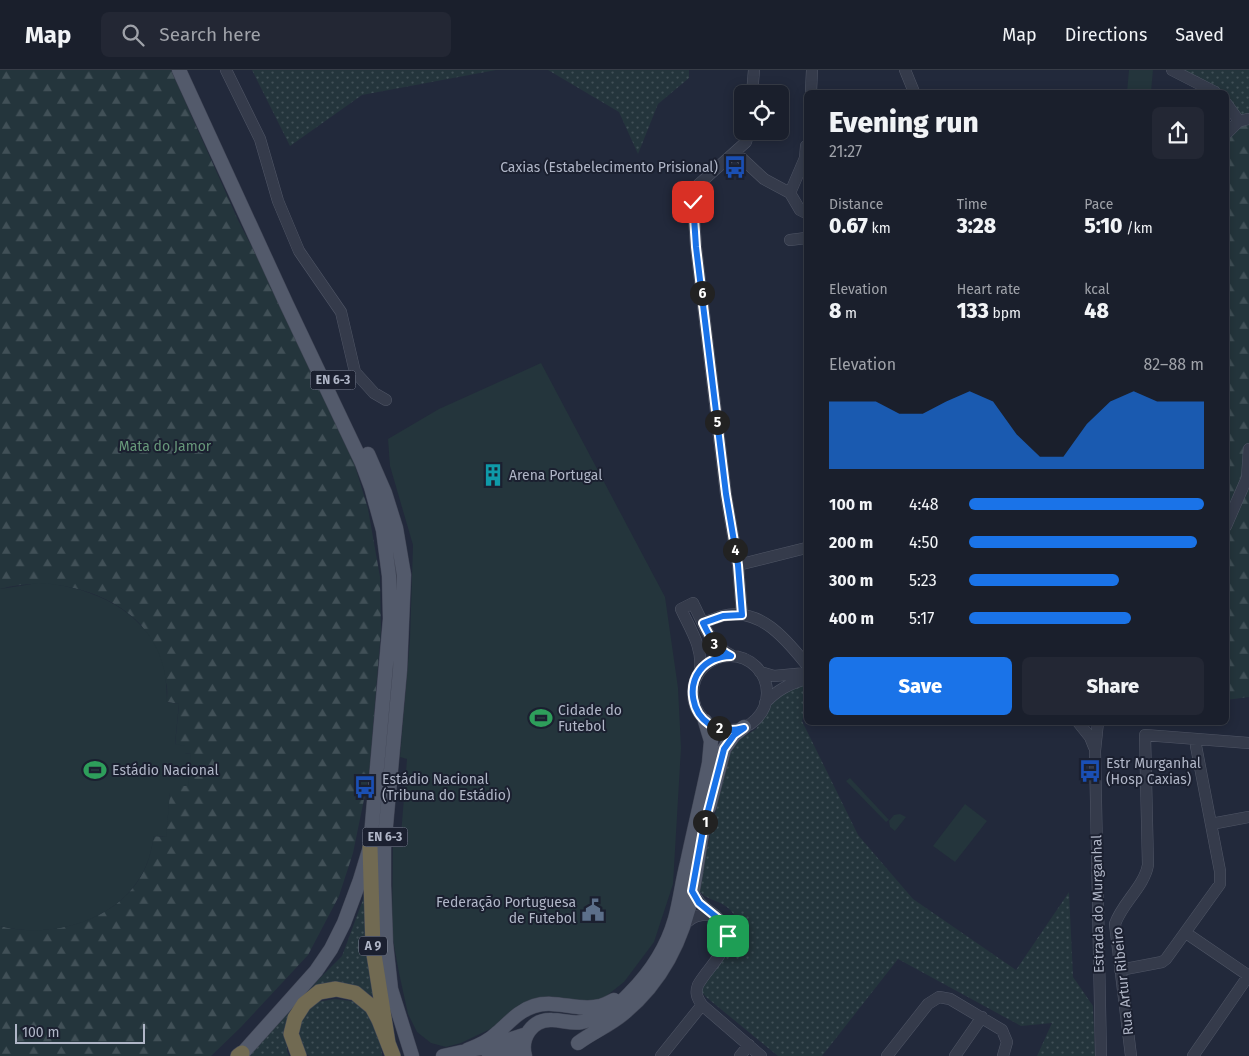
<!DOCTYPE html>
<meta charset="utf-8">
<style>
body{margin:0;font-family:"Fira Sans",sans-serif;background:#232734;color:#f1f3f6;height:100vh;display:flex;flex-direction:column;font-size:19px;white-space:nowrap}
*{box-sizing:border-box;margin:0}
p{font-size:16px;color:#9fa2a9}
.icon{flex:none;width:28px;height:28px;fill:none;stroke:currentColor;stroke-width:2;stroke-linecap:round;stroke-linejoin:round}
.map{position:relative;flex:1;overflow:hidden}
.side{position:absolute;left:804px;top:20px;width:425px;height:635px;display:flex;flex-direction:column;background:#1a1f2c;border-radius:8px;box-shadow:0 2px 12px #0003,0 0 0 1px #383d48}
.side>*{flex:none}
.tools{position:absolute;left:734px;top:15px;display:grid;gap:10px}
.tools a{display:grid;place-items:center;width:55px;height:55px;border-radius:8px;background:#1a1f2c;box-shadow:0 2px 12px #0003,0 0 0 1px #383d48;font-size:25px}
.scale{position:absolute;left:15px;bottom:12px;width:130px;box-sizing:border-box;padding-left:5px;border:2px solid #b0b6c7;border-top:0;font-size:14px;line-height:18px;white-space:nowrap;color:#b0b6c7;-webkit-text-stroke:4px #1b2030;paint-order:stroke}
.pin{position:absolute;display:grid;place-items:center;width:42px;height:42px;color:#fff;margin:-21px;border-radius:10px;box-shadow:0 2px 8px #0006}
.km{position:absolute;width:25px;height:25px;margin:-12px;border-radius:50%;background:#222;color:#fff;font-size:14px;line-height:25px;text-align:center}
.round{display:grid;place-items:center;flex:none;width:52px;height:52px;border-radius:8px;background:#232734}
.overview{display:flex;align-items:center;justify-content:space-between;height:85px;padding:0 25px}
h1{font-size:28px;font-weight:800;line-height:38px}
.metrics{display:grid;grid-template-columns:repeat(3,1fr);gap:8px;height:85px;padding:5px 25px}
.metrics div{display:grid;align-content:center}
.metrics b{font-size:21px;font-weight:800}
.metrics small{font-size:14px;font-weight:400}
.metrics p{font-size:14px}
.chart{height:140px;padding:10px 25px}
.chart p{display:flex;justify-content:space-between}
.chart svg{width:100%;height:90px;margin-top:5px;fill:#1a73e8;opacity:.7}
.primary-button{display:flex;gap:10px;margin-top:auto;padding:10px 25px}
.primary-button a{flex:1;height:58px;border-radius:8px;background:#1a73e8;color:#fff;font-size:20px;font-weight:800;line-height:58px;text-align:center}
.primary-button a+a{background:#232734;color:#f1f3f6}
ul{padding:0 25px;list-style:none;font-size:16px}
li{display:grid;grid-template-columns:80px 60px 1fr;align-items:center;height:38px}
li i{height:12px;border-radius:6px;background:#1a73e8}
header{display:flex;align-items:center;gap:30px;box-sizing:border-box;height:70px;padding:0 25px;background:#1a1f2c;border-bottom:1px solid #383d48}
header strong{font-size:24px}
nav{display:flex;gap:28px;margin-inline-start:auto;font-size:18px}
.search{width:350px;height:45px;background:#232734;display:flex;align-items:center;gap:12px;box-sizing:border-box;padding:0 18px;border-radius:8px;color:#9fa2a9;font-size:19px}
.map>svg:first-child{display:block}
.green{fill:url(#green-dots)}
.forest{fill:url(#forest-firs)}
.pitch{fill:#24353c}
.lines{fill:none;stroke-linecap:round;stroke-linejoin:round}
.minor-casing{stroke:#505666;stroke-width:12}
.major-casing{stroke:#3f4454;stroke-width:15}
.highway-casing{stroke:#404656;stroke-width:16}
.minor{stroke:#353b4b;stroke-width:11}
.major{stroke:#535a6b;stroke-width:14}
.highway{stroke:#716a52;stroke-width:15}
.route-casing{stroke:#fff;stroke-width:10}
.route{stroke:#1a73e8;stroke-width:6}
.labels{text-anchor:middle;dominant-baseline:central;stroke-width:4;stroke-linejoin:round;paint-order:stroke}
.shield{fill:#1b2030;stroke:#83899a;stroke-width:1}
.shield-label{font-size:12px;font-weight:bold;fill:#b0b6c7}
.poi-label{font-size:14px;fill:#b0b6c7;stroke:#1b2030;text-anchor:start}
.park-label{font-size:14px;fill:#67987a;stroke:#1b2030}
.street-label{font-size:14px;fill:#b0b6c7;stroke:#1b2030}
</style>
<header>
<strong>Map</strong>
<div class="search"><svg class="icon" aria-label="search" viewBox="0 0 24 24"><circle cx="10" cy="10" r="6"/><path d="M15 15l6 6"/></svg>Search here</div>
<nav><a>Map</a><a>Directions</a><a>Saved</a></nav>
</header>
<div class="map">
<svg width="1249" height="986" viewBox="0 0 1249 986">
<defs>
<pattern id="green-dots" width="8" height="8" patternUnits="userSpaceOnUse" patternTransform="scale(1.25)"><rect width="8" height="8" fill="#24353c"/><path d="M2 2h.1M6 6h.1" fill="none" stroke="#415057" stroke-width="1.8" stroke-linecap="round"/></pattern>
<pattern id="forest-firs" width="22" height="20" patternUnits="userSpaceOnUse" patternTransform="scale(1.25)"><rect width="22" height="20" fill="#24353c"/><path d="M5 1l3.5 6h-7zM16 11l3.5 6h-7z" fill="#415057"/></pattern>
</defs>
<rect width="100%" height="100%" fill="#22293b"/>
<path class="green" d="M252,0H496L362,25L290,76Z
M548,0H689V8L658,34L638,84L619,42Z
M1172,0H1249V49L1239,51L1226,33V22H1215Z
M806,610V637L802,651L858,765L913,829L1016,900L1069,822L1073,907L1093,936L1095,986H1037L1052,953L1021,956L898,889L822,986H778L706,927L701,921L704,911L731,875L736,847C733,844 731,840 728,838C718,829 703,830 698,818L731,675L756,659L765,645L772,631Z
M364,827L375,927L356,917L319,916L287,956V981L289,986H246L318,910L342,886Z
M335,929L360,932C371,948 382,965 382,986H310L306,984L299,965L302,946L317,932Z"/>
<path class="forest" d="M0,0H171L238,150L278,228L349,376L368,439L380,507L381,560L369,705L353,783L339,826L308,885L241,957L211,986H0V856C53,869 123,850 146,796C150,786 152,776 154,766L165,767L170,722L181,716L191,684L185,683L175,675L179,634L167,632C167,626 168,619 166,613C163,599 149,564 140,554C106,518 46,506 0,519Z
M1249,49V627L1226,630V64Z"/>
<path class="pitch" d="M1129,0H1153L1151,22H1127Z
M541,293L665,527L678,618L681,678L673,814L654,872L624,912L596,934L537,941L503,953L461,973L446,977L431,973L417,962L408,944L399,903L392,864L393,764L401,765L407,689L400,687L410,569L413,475L390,396L388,369L439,339Z
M38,513C84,515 136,535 157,579C165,596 167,614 167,632L179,634L175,674L185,676V683L191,684L188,716H181L180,723H170L166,767L154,766C152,777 150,787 146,796C123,850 53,870 0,856V519Z
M850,708L889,750L886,752L846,711Z
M965,734L987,751L955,792L933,776Z
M900,744L906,747L895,761L890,757L889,751L894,745Z"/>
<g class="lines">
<defs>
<path id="minor" d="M226,0L260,69L278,131L299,181L341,242L355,302L374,323L386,330
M905,0L914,22
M1172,0L1215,22
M811,22L812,0
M752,24L754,0
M1226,33L1239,51
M1226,64L1239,51L1249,49
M736,83L764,109L790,123L800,140L806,143
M790,123L805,88L806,76
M790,170L806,168
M1226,456L1247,408L1249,379
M738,495L806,478
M742,545L738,495L726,425L696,177L693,132L698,115L746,72L749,61
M703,553C709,551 715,548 722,546C759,536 786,569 806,594
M693 623a37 37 0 1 1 74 0a37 37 0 1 1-74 0Z
M700,600C703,577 690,559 681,539L693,533C703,553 710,575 731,585
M760,602L774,606L806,603
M765,633C777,620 789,614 806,609
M1078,652L1090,667L1094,677
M1098,652L1095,681L1101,986
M1211,754L1249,747
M693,821C697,833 706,838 716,846C744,870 710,893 698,915C695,923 697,928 702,935L761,986
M684,855C693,845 701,844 714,845
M1186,863L1249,906
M1120,900L1162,892L1166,889L1220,814V801L1196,676
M661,986L702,935
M740,986L749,975
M887,986L928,934L939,927L950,929L1002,960L1007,972L1003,986
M955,986L982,947
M1131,986L1115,854C1122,833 1144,817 1148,795L1145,665L1249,673
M1193,986L1249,905"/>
<path id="major" d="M179,0L286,233L362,393L371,417L383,460L389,506L390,549L370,777L360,810L344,853L331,879L316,901L240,986
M368,384L385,423L396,458L404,505L400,600L384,778V815L386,873L391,919L412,986
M709,737L724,679L734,665L744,657
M578,973C593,962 610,955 623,944C662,912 684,867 693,819C697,798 699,778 703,758
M467,980C478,976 489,971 497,963C509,953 518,941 534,936C556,929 579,942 600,936C605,935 610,932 614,930
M443,986L489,976L527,964
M489,986L523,980
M525,986C520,968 532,949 552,950C562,950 571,954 582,952C601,948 617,937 630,923C650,903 667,877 675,849C680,831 682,812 687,793C694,760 702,727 709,693L711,671L705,651"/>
<path id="highway" d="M370,777L373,878L388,973
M238,986L242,983
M299,986L291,964L295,948L304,934L319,922L336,919L355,923L372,937L379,950L393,986"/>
</defs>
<use href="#minor" class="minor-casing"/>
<use href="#major" class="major-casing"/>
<use href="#highway" class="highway-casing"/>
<use href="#minor" class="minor"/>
<use href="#major" class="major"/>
<use href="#highway" class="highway"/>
</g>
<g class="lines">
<defs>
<path id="route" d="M693,132L696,177L726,424L738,495L742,545L723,546L703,553C710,568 716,578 731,586C672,588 685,674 744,658L734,665L724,679L703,760L692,821L699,833L720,850L726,859L728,866"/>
</defs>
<use href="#route" class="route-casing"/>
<use href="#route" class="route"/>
</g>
<defs>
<symbol id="bus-bare" viewBox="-9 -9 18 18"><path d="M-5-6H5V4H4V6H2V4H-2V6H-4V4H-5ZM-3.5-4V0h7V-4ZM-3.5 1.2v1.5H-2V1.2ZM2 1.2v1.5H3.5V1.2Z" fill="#1a4fb4" stroke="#1b2030" stroke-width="2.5" paint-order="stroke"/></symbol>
<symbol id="building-bare" viewBox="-9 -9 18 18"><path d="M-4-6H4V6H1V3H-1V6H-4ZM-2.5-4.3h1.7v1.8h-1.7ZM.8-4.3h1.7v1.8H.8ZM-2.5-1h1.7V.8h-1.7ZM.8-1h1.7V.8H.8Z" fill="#0f9aa8" stroke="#1b2030" stroke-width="2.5" paint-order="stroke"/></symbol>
<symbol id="stadium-bare" viewBox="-9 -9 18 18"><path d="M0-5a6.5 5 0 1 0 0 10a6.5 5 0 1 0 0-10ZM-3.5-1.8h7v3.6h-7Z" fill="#2e9e5b" stroke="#1b2030" stroke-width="2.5" paint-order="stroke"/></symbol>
<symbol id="civic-bare" viewBox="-9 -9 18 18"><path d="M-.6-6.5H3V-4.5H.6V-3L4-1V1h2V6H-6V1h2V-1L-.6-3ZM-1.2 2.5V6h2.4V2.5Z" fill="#5c6f8a" stroke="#1b2030" stroke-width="2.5" paint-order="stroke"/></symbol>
</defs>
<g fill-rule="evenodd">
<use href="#bus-bare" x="719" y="81" width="32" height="32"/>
<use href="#building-bare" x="477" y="389" width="32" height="32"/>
<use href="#stadium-bare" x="525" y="632" width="32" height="32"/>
<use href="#stadium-bare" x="79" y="684" width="32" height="32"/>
<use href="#bus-bare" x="1074" y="685" width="32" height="32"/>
<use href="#bus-bare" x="349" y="701" width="32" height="32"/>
<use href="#civic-bare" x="577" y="824" width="32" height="32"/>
</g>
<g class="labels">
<g class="shield">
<rect x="310.5" y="300.5" width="45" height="19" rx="4"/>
<rect x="362.5" y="757.5" width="45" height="19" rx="4"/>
<rect x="359" y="866.5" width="28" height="19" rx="4"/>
</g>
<g class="shield-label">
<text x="333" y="310">EN 6-3</text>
<text x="385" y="767">EN 6-3</text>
<text x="373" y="876">A 9</text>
</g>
<g class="poi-label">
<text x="718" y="97" text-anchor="end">Caxias (Estabelecimento Prisional)</text>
<text x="509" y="405">Arena Portugal</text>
<text x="558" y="640">Cidade do<tspan x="558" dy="16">Futebol</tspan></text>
<text x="1106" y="693">Estr Murganhal<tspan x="1106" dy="16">(Hosp Caxias)</tspan></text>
<text x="112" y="700">Estádio Nacional</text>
<text x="382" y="709">Estádio Nacional<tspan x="382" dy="16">(Tribuna do Estádio)</tspan></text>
<text x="576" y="832" text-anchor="end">Federação Portuguesa<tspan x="576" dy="16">de Futebol</tspan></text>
</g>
<g class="park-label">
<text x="165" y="376">Mata do Jamor</text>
</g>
<g class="street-label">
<text transform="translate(1098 834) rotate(-91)">Estrada do Murganhal</text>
<text transform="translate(1123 911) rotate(-96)">Rua Artur Ribeiro</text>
</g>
</g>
</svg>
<div class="tools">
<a><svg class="icon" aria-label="locate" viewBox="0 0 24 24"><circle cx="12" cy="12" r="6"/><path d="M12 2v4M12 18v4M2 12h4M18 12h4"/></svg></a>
</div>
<div class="scale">100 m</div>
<div class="pin" style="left:728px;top:866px;background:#1e9e55"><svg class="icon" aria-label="arrive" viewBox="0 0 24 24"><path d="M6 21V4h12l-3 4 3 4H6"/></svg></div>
<div class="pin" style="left:693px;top:132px;background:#d93025"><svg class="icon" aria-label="check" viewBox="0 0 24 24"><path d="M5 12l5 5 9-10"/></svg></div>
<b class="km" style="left:705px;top:752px">1</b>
<b class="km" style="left:719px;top:658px">2</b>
<b class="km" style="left:714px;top:574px">3</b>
<b class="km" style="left:735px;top:480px">4</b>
<b class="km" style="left:717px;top:352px">5</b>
<b class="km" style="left:702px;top:223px">6</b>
<section class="side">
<div class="overview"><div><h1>Evening run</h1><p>21:27</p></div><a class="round"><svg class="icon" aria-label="share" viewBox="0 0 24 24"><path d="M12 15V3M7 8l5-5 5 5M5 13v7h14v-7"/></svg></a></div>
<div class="metrics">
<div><p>Distance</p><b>0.67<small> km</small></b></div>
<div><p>Time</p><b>3:28</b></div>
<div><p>Pace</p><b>5:10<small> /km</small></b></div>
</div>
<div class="metrics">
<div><p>Elevation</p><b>8<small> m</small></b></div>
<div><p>Heart rate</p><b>133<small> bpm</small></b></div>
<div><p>kcal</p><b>48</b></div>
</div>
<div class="chart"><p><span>Elevation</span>82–88 m</p>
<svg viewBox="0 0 160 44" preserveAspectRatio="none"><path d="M0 44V11L10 11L20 11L30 17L40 17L50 11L60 6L70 11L80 27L90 38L100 38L110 22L120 11L130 6L140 11L150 11L160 11V44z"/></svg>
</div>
<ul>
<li><b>100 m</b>4:48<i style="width:100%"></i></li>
<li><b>200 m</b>4:50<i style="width:97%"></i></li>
<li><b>300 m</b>5:23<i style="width:64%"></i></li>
<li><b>400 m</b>5:17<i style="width:69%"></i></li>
</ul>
<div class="primary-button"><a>Save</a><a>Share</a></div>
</section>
</div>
